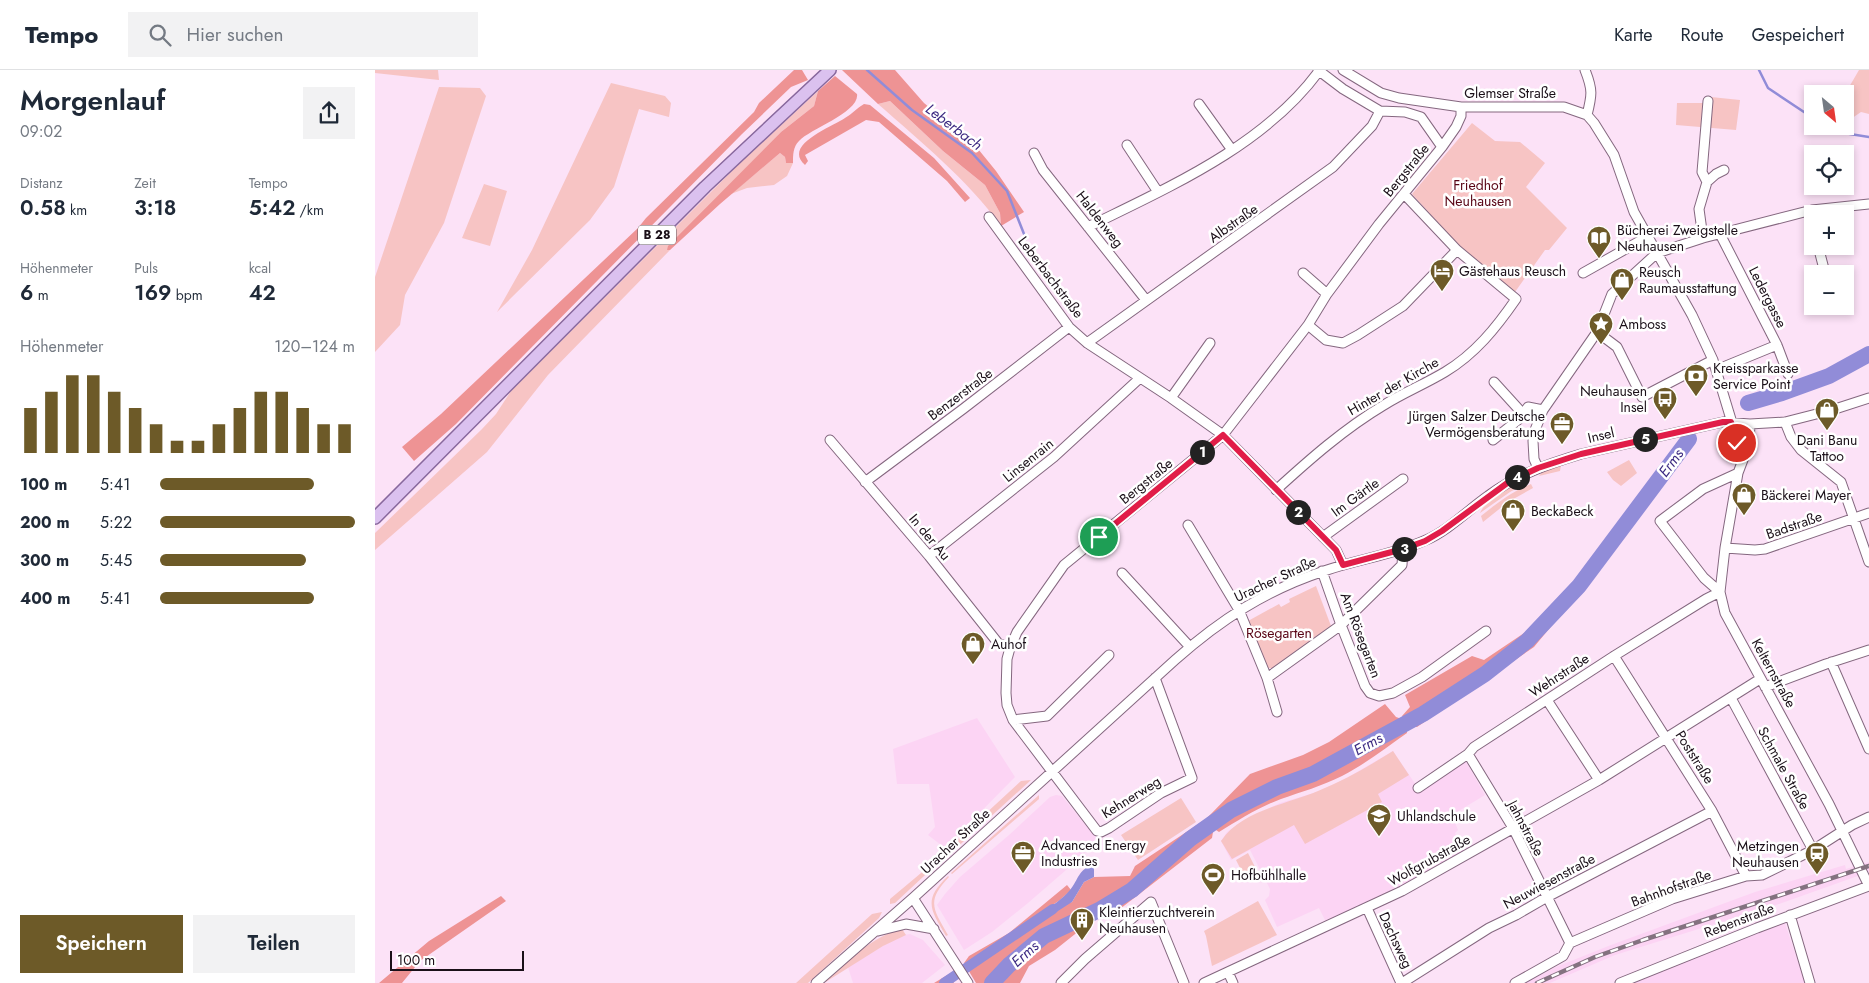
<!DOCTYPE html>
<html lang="de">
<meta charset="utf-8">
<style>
body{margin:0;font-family:Jost,sans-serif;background:#f2f2f3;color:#1f2937;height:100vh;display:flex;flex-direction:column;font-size:19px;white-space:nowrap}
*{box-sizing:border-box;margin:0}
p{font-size:16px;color:#747a83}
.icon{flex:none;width:28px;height:28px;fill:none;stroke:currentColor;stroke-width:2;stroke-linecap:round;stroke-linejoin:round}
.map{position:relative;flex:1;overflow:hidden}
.side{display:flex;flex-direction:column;background:#fff;width:375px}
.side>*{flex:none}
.needle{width:32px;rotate:151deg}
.fabs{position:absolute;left:1429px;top:15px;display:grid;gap:10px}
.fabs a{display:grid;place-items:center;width:50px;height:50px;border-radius:0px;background:#fff;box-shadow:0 2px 8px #0003;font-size:25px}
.scale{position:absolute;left:15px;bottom:12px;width:134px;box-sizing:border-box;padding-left:5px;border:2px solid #1a0f18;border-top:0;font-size:14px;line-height:18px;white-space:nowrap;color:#1a0f18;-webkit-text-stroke:4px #fff;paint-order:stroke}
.pin{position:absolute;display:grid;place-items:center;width:42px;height:42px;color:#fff;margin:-21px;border:2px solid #fff;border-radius:50%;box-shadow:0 1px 5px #0007}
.km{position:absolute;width:25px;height:25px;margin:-12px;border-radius:50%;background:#222;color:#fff;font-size:14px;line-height:25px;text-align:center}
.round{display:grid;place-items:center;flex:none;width:52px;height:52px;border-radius:0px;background:#f2f2f3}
.head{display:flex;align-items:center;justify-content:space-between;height:85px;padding:0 20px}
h1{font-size:28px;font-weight:600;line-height:38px}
.stats{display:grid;grid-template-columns:repeat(3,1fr);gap:8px;height:85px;padding:5px 20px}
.stats div{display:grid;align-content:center}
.stats b{font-size:21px;font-weight:600}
.stats small{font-size:14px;font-weight:400}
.stats p{font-size:14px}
.chart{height:140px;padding:10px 20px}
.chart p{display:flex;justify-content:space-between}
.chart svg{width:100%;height:90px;margin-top:5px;stroke:#6d5a28;stroke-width:6}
.button{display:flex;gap:10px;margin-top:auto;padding:10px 20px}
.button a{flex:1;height:58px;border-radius:0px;background:#6d5a28;color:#fff;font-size:20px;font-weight:600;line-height:58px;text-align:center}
.button a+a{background:#f2f2f3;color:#1f2937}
ul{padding:0 20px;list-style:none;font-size:16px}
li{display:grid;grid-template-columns:80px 60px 1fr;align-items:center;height:38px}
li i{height:12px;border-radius:6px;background:#6d5a28}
header{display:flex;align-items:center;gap:30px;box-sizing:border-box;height:70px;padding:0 25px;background:#fff;border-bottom:1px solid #e0e1e3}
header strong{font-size:24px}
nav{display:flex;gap:28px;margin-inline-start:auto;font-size:18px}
.search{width:350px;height:45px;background:#f2f2f3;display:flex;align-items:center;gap:12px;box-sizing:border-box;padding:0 18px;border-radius:0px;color:#747a83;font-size:19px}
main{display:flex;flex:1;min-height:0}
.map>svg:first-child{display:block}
.built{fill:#fcd4f4}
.green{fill:#f7c4c4}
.forest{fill:#ee9394}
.water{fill:#918cd8}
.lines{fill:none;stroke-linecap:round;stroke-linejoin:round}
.stream{stroke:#918cd8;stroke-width:2.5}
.canal{stroke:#918cd8;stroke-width:10}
.river{stroke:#918cd8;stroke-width:16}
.minor-casing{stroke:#84677f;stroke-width:11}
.major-casing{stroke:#88689d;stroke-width:14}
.minor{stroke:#fff;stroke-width:9}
.major{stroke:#dbc1ef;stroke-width:11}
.rail-casing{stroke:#847280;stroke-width:4.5}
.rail{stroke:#fff;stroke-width:2.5;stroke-dasharray:8;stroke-linecap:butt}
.route-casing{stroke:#fff;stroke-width:10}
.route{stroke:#e11d48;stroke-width:6}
.labels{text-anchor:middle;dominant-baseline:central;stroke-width:5;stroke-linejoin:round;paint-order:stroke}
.shield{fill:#fff;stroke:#5f575d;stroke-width:1}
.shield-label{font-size:12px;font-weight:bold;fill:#1a0f18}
.street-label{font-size:14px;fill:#1a0f18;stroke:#fff}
.park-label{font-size:14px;fill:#580414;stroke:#fff}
.poi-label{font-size:14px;fill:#1a0f18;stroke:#fff;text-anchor:start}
.water-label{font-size:15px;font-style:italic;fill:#3c2a82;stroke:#fff}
</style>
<header>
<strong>Tempo</strong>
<div class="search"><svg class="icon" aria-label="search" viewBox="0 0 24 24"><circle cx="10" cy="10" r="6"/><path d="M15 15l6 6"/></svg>Hier suchen</div>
<nav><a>Karte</a><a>Route</a><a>Gespeichert</a></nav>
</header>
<main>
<section class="side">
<div class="head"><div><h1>Morgenlauf</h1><p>09:02</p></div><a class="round"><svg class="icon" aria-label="share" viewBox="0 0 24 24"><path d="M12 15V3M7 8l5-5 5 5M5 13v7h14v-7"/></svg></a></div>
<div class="stats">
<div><p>Distanz</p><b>0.58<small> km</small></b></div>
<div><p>Zeit</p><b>3:18</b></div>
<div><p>Tempo</p><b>5:42<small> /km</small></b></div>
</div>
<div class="stats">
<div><p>Höhenmeter</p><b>6<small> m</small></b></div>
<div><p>Puls</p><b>169<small> bpm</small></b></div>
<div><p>kcal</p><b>42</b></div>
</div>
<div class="chart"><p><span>Höhenmeter</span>120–124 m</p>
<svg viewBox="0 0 160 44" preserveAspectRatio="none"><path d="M5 44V22M15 44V14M25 44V6M35 44V6M45 44V14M55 44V22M65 44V30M75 44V38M85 44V38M95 44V30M105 44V22M115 44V14M125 44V14M135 44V22M145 44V30M155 44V30"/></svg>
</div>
<ul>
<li><b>100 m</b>5:41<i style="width:79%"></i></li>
<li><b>200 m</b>5:22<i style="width:100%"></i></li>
<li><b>300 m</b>5:45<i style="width:75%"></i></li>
<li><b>400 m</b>5:41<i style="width:79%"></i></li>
</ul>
<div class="button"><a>Speichern</a><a>Teilen</a></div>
</section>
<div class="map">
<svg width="1494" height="913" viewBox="0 0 1494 913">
<rect width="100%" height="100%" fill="#fce2f7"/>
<path class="built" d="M602,648L640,707L570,778L553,765L560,757L554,714H522L518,679Z
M1018,681L1043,718L1090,690L1110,725L1077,745L1083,760L1080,763L1089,782L1022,818L951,852L944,838L902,857L890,830L894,826L895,819L875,780L856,790L846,771L852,762L868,751L905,733L942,722L970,709Z
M681,725L687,726L721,768L706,787L653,833L617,862L589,880L562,835L570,824L585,807L634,765L675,727Z
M1494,792V802L1404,834L1240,885L1175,913H1150L1181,897L1236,875L1380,822L1470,795L1471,799Z
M1407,844L1430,913H1242L1243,910Z
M535,864L548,870L570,895L547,913H478L473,897L524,866Z"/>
<path class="green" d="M0,0H63L64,10L0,3Z
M1484,0H1494V44L1486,42L1470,53V24Z
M236,13L290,26L296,33L294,47L264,39L239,117L215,150L122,242L157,180Z
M64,17L105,18L111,26L69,153L30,225L25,255L0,282V207Z
M443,21L439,36L406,62L292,180H295L173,305L112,382L0,480V463L107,359L121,344L136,321L361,97Z
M1336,27L1365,30L1361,60L1301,55L1302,33H1330L1335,45Z
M515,31L568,81L610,115L625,143L626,156C592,109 546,72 503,34Z
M1097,53L1120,71L1145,72L1170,93L1151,117L1192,158L1174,180H1170L1140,222L1088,180L1037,124Z
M405,83L410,87L411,93H418L412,106L399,115L372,118L356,124Z
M109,114L132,121L115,176L87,168Z
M1254,390L1262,403L1246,416L1238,410L1232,402Z
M1186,395L1185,401L1164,406L1168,401Z
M1154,408L1155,411L1135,422L1105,443C1110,430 1142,414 1154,408Z
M1156,414L1158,418L1133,432L1108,452L1106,446C1121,434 1138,421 1156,414Z
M941,516L956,556L897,598H892L873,551L904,534L906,537L915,532L914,529Z
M1018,681L1034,705L1003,724L1007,732L930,774L919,755L857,789L846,771C866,741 912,734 943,721C970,710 994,696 1018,681Z
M656,710L566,792L564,789L556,794L646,711Z
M664,725V729L577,804L576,803Z
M806,728L821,752L763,790L746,765Z
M873,783L883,803L871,810L861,790Z
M563,793L520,833L515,834V829L552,798L556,799Z
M573,806L574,807C551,831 558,839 573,865L571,866C555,839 548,830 573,806Z
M883,831L902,865L837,896L831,866L829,861Z
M507,842L504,848L433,913H421L497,844Z
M527,859L531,865L508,876L449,913C471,892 497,866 527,859Z"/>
<path class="forest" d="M419,0H427L433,10L416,17L367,64L81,354L39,391L27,377L66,344L263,158L271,148L379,42L384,33Z
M467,0H520L549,33L599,74L621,101L649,142L626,156L625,143L610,115L568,81L515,31L503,34Z
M460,6L482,24C485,42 435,59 424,71C418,77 418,85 418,93H411L410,87L405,83L345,134L295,180H292L293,176L406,62L439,36L443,21Z
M489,34L495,35L559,88L595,128L590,132L572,111L504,52L491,50L430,85L433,91L430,95C407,75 457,57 470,48C477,44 482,38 489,34Z
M1167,551L1178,554L1159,577L1042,657H1035L1027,646L1035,637L1030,625L1097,586L1109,590Z
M1010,634L1021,647L1024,648L1032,659V663C1011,678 990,694 967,706C947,716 926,722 906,729C884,737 864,750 844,762L841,760L833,747L875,704L928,685L954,672Z
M831,749L838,762L837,768L741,842L735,841L724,845L680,880L654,896L645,913H601L589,893L594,886L634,863L692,815L696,820L685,830L666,843L697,832L709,812L719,807L755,806L760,796Z
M126,826L131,831L45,891L27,913H4L54,871Z
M574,904L579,913H559Z"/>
<path class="water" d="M719,795V807L709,812L697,832L669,850L666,843C676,836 687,830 695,820C704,809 703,799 719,795Z"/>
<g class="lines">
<path class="stream" d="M492,0L537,40L597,83L632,121L651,169
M1384,0L1393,18L1438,48
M1449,56L1456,61L1494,67"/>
<path class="canal" d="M569,913L678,839"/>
<path class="river" d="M1373,333L1407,323L1454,306L1494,284
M617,913L634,895L669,866L724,840L757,820L815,769L856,740L902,717L938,704L1048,644L1110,604L1152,571L1204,516L1314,369"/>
<defs>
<path id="minor" d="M943,0L968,19L1005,41L1030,42L1046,47L1067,77
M968,0L1006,23L1024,28L1086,37H1189L1212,45L1219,53L1239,85L1259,142L1317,245L1338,290L1368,389
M1210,0C1218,20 1217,25 1212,45
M824,34L857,80
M752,75L783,122
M659,83L668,100L771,230
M1332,112L1341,104L1349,100
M614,147L694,257L712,273L796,328L848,365L961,480L968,495
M713,157C794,117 889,76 944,1
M1345,164L1402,275L1413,304
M1328,168L1324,139L1332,112L1327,102L1333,31
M1443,176L1449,199
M928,203L952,224
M1208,203L1272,167
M933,255L951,270L968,273L983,265L1028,236L1082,180
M1222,262L1242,277L1267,327L1338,290
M712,273L958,97L997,56L1005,41
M1341,300L1402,275
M1119,312L1148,344
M796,328L835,273
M1410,352L1416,367L1426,380L1466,412L1494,492
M1375,354L1374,374L1363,403L1350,478L1345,522L1350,543L1454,734L1494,816
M455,370L554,486L623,573L635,578
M1118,370L1143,350L1153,337L1168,340
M1163,398L1159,389L1158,371L1160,360L1168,340L1222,262L1237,224L1282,183L1328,168L1437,140L1494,134
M490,412L588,339L694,257
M901,420C935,389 969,359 1009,335C1028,323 1050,314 1070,302C1100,284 1121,258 1141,229L1082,180L1029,124
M813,455L864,540L892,608L966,555L1027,495L1028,479
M948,467L1028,409
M1350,478L1380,480L1390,479L1494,443
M554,486L679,387L765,308
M947,501L966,555L990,616L995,623L1004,626L1018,623L1047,607L1111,561
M747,503L815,577
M1239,586L1337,741L1371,806
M1456,592L1494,679
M780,608L817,708L786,723L734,758L726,762L722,761L638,650L632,635L631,623L632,589L635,578L642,562L689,495L848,365L933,255L952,224L1004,154L1067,77L1081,57L1086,46V37
M892,608L902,642
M1390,617L1451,594L1494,580
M1356,628L1438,780
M1172,630L1224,710
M638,650L672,646L734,585
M1093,684L1138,758L1195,873
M1043,718L1093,684L1099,677L1239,586L1331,529L1345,522L1329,508L1285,451L1328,419L1363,403
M538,828L593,913
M992,838L1026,913
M1415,845L1435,913
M503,861L531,854L559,859
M853,902L858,913
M441,913L538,828L800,590C845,550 891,520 949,501C983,489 1018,485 1051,470C1074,460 1093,440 1113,426C1141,405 1173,394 1206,384L1348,352L1375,354L1410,352L1457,340L1494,328
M686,913L710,889L776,832L809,913
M829,913L1027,821L1224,710L1385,609
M1027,913L1114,858L1141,845L1172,827L1337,741
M1140,913L1188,886L1195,873L1297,829L1371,806L1387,805L1438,780L1477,755L1494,747
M1245,913L1382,858L1494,816"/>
<path id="major" d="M0,448L330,117L455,0"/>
</defs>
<use href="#minor" class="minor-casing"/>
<use href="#major" class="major-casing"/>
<use href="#minor" class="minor"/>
<use href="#major" class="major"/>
<defs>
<path id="rail" d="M1162,913L1220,887L1268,870L1494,796"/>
</defs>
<use href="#rail" class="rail-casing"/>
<use href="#rail" class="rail"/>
</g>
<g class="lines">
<defs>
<path id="route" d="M724,467L848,365L961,480L968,495L1028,479L1050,471L1067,461L1135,411L1163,398L1206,384L1348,352H1356L1362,373"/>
</defs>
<use href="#route" class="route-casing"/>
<use href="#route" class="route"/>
</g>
<defs>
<symbol id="library-pin" viewBox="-11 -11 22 30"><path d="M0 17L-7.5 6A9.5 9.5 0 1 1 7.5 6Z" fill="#6d5a28" stroke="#fff"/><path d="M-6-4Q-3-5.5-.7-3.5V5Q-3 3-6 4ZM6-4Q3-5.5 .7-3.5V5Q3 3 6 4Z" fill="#fff"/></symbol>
<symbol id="hotel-pin" viewBox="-11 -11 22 30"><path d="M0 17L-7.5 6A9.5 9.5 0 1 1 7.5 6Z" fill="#6d5a28" stroke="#fff"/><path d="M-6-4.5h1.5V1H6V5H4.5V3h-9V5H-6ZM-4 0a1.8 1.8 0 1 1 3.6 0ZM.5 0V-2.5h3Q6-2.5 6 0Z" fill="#fff"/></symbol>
<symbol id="shop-pin" viewBox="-11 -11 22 30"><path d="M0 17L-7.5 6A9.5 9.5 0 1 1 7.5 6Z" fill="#6d5a28" stroke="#fff"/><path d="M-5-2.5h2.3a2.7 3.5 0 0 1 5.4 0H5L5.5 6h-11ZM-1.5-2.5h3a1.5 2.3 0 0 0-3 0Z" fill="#fff"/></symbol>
<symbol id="sight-pin" viewBox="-11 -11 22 30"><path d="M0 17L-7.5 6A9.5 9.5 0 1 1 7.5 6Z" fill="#6d5a28" stroke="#fff"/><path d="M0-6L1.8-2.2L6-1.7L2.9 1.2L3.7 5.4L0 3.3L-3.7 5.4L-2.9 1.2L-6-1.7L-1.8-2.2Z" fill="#fff"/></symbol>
<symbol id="bank-pin" viewBox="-11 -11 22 30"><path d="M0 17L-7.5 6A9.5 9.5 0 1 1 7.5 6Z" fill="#6d5a28" stroke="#fff"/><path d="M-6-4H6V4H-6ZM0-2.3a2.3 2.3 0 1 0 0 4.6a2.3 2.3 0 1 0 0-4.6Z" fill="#fff"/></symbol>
<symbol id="bus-pin" viewBox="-11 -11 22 30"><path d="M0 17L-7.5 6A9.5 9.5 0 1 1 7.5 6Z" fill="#6d5a28" stroke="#fff"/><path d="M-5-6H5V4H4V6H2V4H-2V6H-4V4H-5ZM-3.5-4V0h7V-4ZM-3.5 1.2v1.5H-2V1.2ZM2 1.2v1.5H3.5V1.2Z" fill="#fff"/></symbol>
<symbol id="office-pin" viewBox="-11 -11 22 30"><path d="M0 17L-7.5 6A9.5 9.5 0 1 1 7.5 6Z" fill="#6d5a28" stroke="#fff"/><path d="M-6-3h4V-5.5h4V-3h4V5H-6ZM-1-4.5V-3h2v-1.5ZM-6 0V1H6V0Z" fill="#fff"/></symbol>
<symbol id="school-pin" viewBox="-11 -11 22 30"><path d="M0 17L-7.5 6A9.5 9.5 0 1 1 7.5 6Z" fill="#6d5a28" stroke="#fff"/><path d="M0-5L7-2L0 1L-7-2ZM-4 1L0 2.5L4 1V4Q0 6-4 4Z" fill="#fff"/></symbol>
<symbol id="station-pin" viewBox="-11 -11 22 30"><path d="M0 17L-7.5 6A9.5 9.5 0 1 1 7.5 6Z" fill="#6d5a28" stroke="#fff"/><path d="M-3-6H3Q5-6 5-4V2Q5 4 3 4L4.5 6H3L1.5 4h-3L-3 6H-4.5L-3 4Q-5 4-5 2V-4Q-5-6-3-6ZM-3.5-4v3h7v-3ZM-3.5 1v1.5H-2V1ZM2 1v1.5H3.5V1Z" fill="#fff"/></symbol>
<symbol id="stadium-pin" viewBox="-11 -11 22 30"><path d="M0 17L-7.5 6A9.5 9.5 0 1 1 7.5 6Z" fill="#6d5a28" stroke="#fff"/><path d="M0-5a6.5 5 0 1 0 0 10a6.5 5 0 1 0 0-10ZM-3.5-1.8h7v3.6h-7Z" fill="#fff"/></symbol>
<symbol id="building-pin" viewBox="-11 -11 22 30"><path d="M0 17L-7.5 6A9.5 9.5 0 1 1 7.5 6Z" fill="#6d5a28" stroke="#fff"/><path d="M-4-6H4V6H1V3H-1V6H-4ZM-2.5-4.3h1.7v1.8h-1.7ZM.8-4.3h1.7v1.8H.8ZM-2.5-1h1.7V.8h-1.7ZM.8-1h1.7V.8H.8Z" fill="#fff"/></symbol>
</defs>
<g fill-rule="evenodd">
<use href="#library-pin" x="1210" y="154" width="28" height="38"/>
<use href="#hotel-pin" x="1053" y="187" width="28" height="38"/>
<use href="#shop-pin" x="1233" y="196" width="28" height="38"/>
<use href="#sight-pin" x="1212" y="240" width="28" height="38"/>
<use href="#bank-pin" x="1307" y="292" width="28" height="38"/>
<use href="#bus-pin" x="1276" y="315" width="28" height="38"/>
<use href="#shop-pin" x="1438" y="326" width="28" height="38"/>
<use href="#office-pin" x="1173" y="340" width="28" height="38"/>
<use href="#shop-pin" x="1355" y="411" width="28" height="38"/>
<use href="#shop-pin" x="1124" y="427" width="28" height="38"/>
<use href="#shop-pin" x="584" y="560" width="28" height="38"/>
<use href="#school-pin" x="990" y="732" width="28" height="38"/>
<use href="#office-pin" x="634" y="769" width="28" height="38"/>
<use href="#station-pin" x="1428" y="770" width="28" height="38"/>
<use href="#stadium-pin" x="824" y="791" width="28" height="38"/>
<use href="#building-pin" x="693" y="836" width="28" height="38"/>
</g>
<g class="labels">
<rect class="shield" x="263" y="155.5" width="38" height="19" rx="4"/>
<g class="shield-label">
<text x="282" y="165">B 28</text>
</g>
<g class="street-label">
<text x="1135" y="23">Glemser Straße</text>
<text transform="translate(1031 100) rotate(-51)">Bergstraße</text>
<text transform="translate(725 149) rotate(52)">Haldenweg</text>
<text transform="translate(858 153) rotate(-35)">Albstraße</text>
<text transform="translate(676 207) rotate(53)">Leberbachstraße</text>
<text transform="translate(1393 227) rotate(63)">Ledergasse</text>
<text transform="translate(1018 316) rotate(-30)">Hinter der Kirche</text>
<text transform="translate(585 324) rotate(-37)">Benzerstraße</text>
<text transform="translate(1226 365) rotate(-13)">Insel</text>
<text transform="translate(653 390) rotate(-39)">Linsenrain</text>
<text transform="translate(771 411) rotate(-39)">Bergstraße</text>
<text transform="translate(980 427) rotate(-36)">Im Gärtle</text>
<text transform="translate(1419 455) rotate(-19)">Badstraße</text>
<text transform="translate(555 467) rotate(50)">In der Au</text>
<text transform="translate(900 509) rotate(-25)">Uracher Straße</text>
<text transform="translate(986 565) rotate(69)">Am Rösegarten</text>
<text transform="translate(1399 603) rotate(61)">Kelternstraße</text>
<text transform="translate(1184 605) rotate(-33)">Wehrstraße</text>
<text transform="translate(1320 687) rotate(58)">Poststraße</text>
<text transform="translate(1409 698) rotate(61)">Schmale Straße</text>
<text transform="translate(756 727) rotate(-32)">Kehnerweg</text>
<text transform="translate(1151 758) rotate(62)">Jahnstraße</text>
<text transform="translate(580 771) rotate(-43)">Uracher Straße</text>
<text transform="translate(1054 790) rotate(-29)">Wolfgrubstraße</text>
<text transform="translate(1174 811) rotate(-28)">Neuwiesenstraße</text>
<text transform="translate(1296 818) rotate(-20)">Bahnhofstraße</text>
<text transform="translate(1364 850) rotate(-21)">Rebenstraße</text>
<text transform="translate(1021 870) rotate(65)">Dachsweg</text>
</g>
<g class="park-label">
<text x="1103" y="115">Friedhof<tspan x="1103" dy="16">Neuhausen</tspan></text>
<text x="904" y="563">Rösegarten</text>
</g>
<g class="poi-label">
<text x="1242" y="160">Bücherei Zweigstelle<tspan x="1242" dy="16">Neuhausen</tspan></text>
<text x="1084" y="201">Gästehaus Reusch</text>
<text x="1264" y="202">Reusch<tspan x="1264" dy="16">Raumausstattung</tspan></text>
<text x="1244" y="254">Amboss</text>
<text x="1338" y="298">Kreissparkasse<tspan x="1338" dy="16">Service Point</tspan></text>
<text x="1272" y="321" text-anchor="end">Neuhausen<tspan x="1272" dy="16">Insel</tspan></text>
<text x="1170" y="346" text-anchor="end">Jürgen Salzer Deutsche<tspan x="1170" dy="16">Vermögensberatung</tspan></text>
<text x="1452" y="370" text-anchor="middle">Dani Banu<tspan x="1452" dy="16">Tattoo</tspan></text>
<text x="1386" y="425">Bäckerei Mayer</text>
<text x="1156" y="441">BeckaBeck</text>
<text x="616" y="574">Auhof</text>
<text x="1022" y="746">Uhlandschule</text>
<text x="666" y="775">Advanced Energy<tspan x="666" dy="16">Industries</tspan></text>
<text x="1424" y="776" text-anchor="end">Metzingen<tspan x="1424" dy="16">Neuhausen</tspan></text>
<text x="856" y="805">Hofbühlhalle</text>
<text x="724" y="842">Kleintierzuchtverein<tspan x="724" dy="16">Neuhausen</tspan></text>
</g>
<g class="water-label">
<text transform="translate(579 57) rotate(37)">Leberbach</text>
<text transform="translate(1296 393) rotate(-53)">Erms</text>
<text transform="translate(993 674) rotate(-29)">Erms</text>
<text transform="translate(650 884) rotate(-42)">Erms</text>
</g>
</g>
</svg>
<div class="fabs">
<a><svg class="needle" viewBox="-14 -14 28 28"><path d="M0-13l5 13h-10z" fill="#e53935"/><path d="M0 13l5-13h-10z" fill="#747a83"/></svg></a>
<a><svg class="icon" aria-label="locate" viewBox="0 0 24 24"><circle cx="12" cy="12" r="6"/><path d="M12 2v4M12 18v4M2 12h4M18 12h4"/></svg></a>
<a>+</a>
<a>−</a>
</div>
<div class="scale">100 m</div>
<div class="pin" style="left:724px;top:467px;background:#1e9e55"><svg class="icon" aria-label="arrive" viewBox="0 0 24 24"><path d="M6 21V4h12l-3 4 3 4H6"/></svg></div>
<div class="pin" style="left:1362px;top:373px;background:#d93025"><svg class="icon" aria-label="check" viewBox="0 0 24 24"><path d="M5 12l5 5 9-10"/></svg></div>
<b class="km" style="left:827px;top:382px">1</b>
<b class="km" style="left:923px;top:442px">2</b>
<b class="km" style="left:1029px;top:479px">3</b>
<b class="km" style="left:1142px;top:407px">4</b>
<b class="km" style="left:1270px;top:369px">5</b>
</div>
</main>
